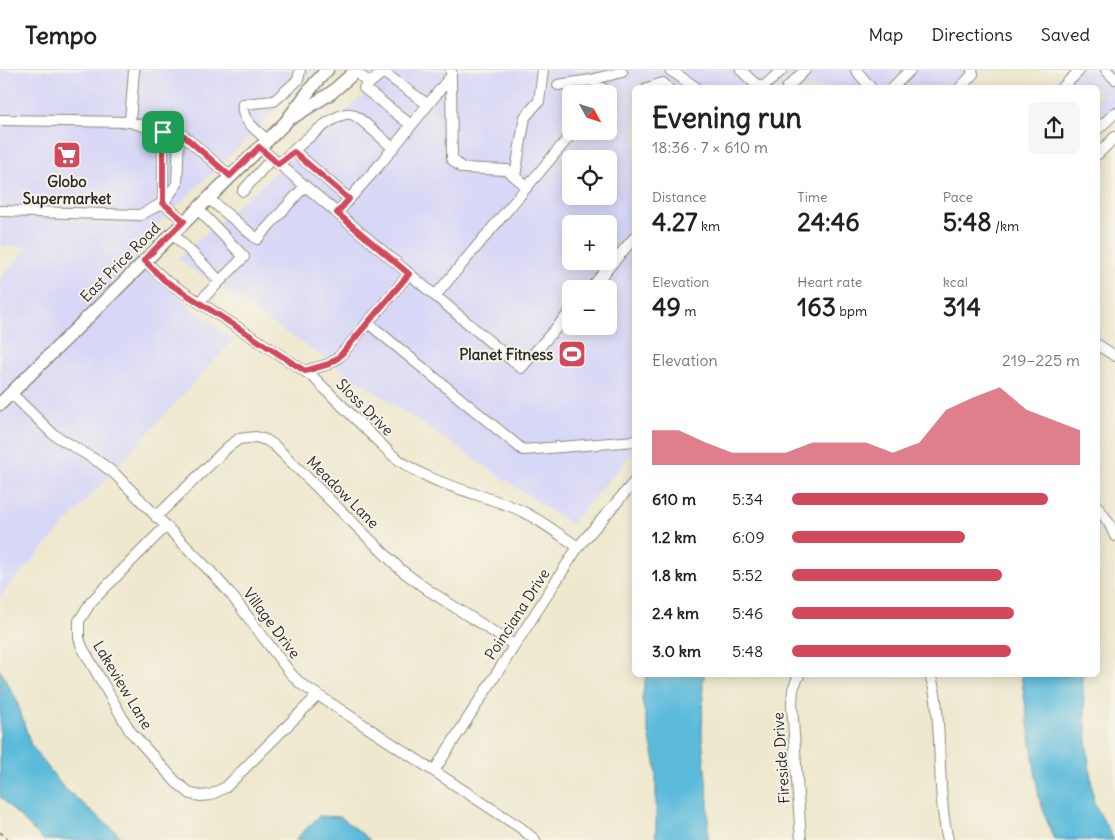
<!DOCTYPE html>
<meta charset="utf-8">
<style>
body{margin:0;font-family:Delius,sans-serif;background:#f6f6f6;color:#222;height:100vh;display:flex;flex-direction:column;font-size:19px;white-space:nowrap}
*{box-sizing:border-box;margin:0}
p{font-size:16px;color:#767676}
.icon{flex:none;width:28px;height:28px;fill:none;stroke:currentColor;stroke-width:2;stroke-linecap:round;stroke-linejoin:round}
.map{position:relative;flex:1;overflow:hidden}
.sheet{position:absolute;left:632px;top:15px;width:468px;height:592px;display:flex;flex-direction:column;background:#fff;border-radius:8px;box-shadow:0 2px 12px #0003}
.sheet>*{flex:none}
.needle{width:32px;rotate:130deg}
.controls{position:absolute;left:562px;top:15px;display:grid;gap:10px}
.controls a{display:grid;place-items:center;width:55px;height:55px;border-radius:8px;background:#fff;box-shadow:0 2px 12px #0003;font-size:25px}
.pin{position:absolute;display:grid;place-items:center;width:42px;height:42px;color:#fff;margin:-21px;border-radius:10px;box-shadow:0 2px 8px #0006}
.round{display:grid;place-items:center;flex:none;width:52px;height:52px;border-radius:8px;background:#f6f6f6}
.overview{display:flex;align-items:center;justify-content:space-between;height:85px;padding:0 20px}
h1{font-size:28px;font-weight:700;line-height:38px}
.stats{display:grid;grid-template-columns:repeat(3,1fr);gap:8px;height:85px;padding:5px 20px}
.stats div{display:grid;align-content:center}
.stats b{font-size:25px;font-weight:700}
.stats small{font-size:14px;font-weight:400}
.stats p{font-size:14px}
.chart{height:140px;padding:10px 20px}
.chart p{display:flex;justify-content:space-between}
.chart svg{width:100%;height:90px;margin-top:5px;fill:#d1495b;opacity:.7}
ul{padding:0 20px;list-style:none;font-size:16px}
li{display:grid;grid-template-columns:80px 60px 1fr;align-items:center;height:38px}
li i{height:12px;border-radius:6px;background:#d1495b}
header{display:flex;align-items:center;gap:30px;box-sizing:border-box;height:70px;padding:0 25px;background:#fff;border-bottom:1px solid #e0e0e0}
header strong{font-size:24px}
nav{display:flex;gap:28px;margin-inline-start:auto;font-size:18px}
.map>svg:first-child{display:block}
.built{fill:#d7d7f8;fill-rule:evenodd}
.water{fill:#5cbbdb;stroke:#447383}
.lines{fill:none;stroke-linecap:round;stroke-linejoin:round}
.minor-casing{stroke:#8c8a7c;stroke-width:12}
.major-casing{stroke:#8c8a7c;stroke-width:15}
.path{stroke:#8c8a7c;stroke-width:2;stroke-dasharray:4 4;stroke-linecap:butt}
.minor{stroke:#fff;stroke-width:10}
.major{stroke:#fff;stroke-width:12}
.route-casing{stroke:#fff;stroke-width:10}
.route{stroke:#d1495b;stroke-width:6}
.labels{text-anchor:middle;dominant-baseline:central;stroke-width:4;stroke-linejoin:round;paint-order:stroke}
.poi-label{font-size:15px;font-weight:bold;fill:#2b2b2b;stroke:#f7f3e8}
.street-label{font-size:15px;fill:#2b2b2b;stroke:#f7f3e8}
</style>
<header>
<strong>Tempo</strong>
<nav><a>Map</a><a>Directions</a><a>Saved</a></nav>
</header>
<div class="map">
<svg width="1115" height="770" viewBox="0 0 1115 770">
<rect width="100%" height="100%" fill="#f7f3e8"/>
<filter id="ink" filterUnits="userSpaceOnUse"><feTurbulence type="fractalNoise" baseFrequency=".02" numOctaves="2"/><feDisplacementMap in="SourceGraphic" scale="10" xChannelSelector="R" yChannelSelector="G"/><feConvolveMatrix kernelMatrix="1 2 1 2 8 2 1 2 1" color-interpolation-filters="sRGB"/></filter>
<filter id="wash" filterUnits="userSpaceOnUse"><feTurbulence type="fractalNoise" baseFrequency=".0096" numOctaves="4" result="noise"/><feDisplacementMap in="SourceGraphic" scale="20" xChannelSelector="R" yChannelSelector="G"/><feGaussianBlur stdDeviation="1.12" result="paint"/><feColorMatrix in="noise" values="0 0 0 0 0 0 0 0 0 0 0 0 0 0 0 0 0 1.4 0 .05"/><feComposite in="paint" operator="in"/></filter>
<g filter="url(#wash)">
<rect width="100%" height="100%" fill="#eee8ce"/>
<path class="built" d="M0,0H312L270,47L132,179L192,240L234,269L4,521L0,531V209L29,177L0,176Z
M392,0H980L963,17L635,18V380L571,454L177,189ZM571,24H609V61H571ZM571,89H609V126H571ZM571,154H609V191H571ZM571,219H609V256H571Z
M1068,0H1115V45L1098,61V18H1048Z"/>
<path class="water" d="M0,600L16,629L31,675L63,717L114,760L123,770H43L0,727Z
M646,605H705L703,610L702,666L708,732V770H655L656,761V697L642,630Z
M1021,605H1082L1088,684L1094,733L1114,770H1054L1039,728Z
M319,746L341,747L370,770H295Z"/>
</g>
<g filter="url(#ink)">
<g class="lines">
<defs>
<path id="minor" d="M670,0L697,18
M741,0L753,12L763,18
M856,0L871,18
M1106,0L1115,9
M355,1L370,13L383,2L427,34
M451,6L452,89L462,98L507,100L527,117
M591,10L622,2
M370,13L364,18L411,55
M558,15L591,10L606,21
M647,18L663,13L668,18
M762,18L782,0
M787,18L805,0
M892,18L910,0
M960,18L973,4L972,0
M1062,18L1080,0
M0,50L130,52L163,62L184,66L230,106
M130,52L134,0
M1098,59L1115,43
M163,62V133
M267,70C257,60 240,50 243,34L274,31L298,10L300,0
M259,77L521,298L571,241
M294,81L349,129
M1098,84L1115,67
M278,94C292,83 334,40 351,44C358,45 385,71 393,78
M515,106L525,47L539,31L543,0
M243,121L272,88
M208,128L257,169L305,116
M163,133L177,114L179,65
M197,138L244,187L199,232
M0,141L140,145L163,133L184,151
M337,143L381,93L451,6V0
M172,163L220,211
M144,190L165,210L312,306L391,384C426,413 468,420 510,436C534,445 557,463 578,477
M590,219L635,167
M435,226L574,61
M368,253L523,380L635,371
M1098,275L1115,286
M305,301L329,294L339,287L409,204
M11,323L53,364L102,394L115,404L211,502L229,522L291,604L301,614L521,758L535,770
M1098,437L1110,455L1115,466
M156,447L228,377L239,369L256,367L266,370L274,375L401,500L428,520L514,575
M166,456L91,532L79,551V568L82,577L130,661L176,712L191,724L201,726L210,725L226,717L318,625
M799,605L793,619L792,635L801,770
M930,605C936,621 937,637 938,654C941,693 939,732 948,770
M434,701L578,477L635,411"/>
<path id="major" d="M293,47L331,23L357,0
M0,334L285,53L315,13L327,0"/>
</defs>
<use href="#minor" class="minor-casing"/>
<use href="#major" class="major-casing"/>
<path class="path" d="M0,762L8,770"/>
<use href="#minor" class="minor"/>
<use href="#major" class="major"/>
</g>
</g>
<g class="lines" filter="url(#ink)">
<defs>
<path id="route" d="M163,62L184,66L230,106L259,77L278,94L294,82L349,129L337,143L409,204L339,287L329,294L305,301L164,210L144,190L184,151L163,133Z"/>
</defs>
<use href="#route" class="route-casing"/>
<use href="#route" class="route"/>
</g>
<defs>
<symbol id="supermarket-square" viewBox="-11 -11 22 22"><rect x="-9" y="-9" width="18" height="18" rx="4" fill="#d1495b" stroke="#f7f3e8"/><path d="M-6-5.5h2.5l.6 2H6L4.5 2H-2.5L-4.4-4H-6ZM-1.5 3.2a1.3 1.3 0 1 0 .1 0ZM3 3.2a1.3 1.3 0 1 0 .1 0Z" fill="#fff"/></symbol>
<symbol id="stadium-square" viewBox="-11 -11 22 22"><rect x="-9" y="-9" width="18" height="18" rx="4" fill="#d1495b" stroke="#f7f3e8"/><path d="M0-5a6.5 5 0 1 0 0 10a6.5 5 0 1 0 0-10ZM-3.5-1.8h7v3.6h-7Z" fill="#fff"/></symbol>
</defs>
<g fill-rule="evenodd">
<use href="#supermarket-square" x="51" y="69" width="32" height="32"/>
<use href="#stadium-square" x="556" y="268" width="32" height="32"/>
</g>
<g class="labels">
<g class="poi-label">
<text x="67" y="111">Globo<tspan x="67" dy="17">Supermarket</tspan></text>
<text x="553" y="284" text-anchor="end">Planet Fitness</text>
</g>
<g class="street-label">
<text transform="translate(120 192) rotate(-45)">East Price Road</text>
<text transform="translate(365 337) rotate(45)">Sloss Drive</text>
<text transform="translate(343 422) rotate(45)">Meadow Lane</text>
<text transform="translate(517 544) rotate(-57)">Poinciana Drive</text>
<text transform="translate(272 553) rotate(53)">Village Drive</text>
<text transform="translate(123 615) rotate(59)">Lakeview Lane</text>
<text transform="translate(781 688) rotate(-94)">Fireside Drive</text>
</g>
</g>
</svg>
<div class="controls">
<a><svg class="needle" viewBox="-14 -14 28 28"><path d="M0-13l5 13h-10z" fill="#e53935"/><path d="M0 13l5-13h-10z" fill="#767676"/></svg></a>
<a><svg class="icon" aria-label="locate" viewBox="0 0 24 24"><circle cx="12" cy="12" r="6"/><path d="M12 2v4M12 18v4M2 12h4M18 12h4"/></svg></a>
<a>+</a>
<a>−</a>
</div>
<div class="pin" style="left:163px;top:62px;background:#1e9e55"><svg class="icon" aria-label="arrive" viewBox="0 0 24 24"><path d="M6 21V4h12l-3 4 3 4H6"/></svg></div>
<section class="sheet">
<div class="overview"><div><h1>Evening run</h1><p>18:36 · 7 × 610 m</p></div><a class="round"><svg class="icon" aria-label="share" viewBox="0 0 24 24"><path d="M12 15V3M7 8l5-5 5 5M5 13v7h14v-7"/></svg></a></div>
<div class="stats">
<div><p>Distance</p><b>4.27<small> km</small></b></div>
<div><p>Time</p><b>24:46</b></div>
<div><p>Pace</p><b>5:48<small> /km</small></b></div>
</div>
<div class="stats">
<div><p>Elevation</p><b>49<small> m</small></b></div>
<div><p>Heart rate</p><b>163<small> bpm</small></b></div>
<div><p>kcal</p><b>314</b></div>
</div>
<div class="chart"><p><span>Elevation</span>219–225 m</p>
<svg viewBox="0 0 160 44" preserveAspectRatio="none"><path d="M0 44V27L10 27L20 33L30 38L40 38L50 38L60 33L70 33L80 33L90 38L100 33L110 17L120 11L130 6L140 17L150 22L160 27V44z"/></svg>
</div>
<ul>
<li><b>610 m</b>5:34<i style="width:89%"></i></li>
<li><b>1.2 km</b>6:09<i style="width:60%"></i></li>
<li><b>1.8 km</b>5:52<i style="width:73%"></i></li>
<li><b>2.4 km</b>5:46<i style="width:77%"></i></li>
<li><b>3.0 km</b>5:48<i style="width:76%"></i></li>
</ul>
</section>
</div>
